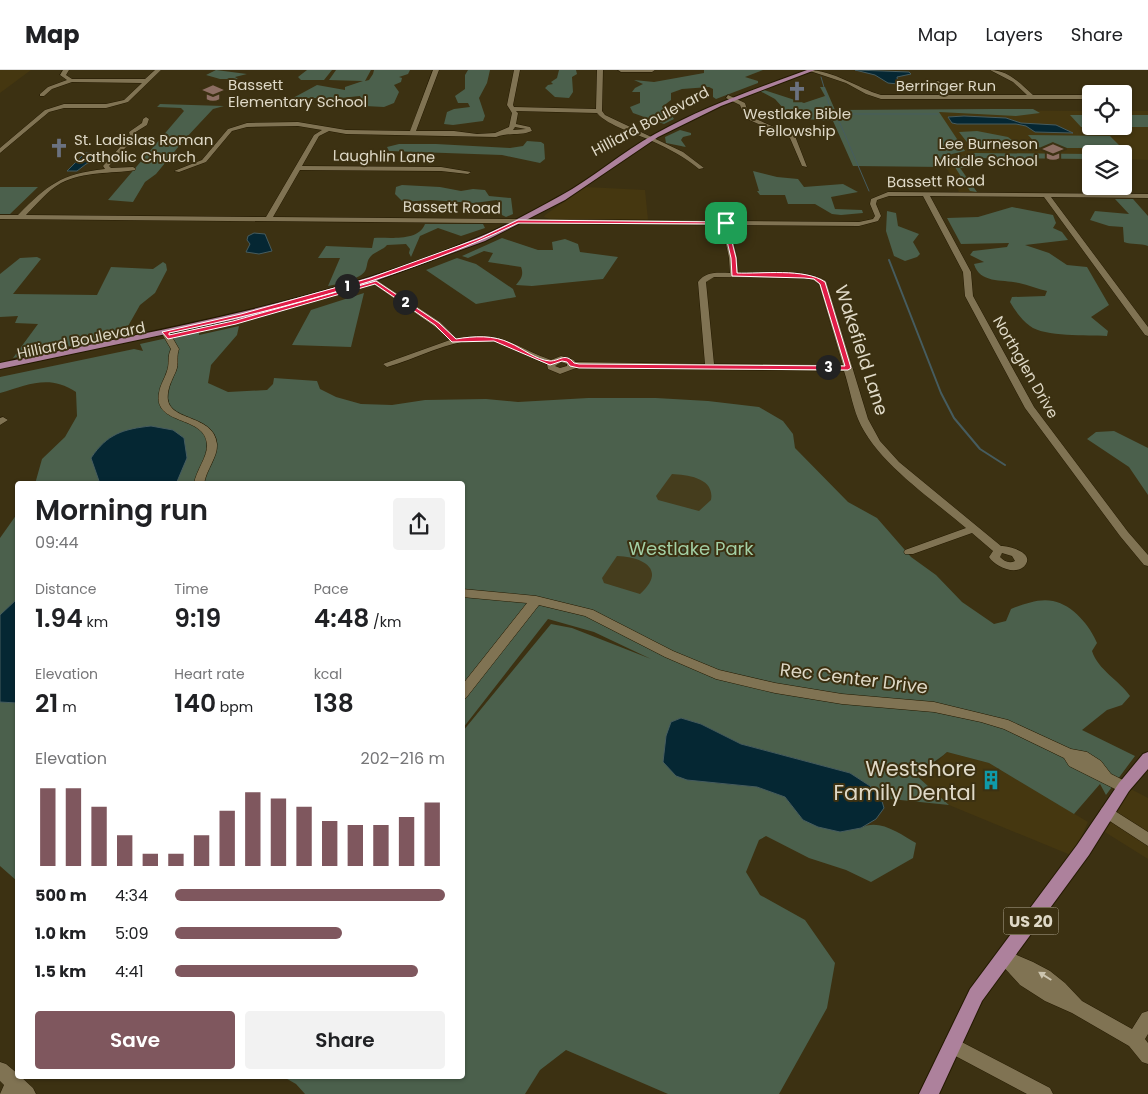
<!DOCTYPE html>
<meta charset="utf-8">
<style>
body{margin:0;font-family:Poppins,sans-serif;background:#f2f2f2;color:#202124;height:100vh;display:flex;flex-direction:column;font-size:19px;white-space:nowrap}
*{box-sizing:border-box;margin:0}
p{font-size:16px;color:#757577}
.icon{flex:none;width:28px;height:28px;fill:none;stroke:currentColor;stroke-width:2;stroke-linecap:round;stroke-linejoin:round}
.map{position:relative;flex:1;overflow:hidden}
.side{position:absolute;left:15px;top:411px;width:450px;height:598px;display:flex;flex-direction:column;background:#fff;border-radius:5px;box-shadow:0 1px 4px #0004}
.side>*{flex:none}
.controls{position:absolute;left:1082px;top:15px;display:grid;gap:10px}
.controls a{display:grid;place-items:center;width:50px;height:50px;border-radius:5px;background:#fff;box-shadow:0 1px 4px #0004;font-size:25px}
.pin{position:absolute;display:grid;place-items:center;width:42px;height:42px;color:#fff;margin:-21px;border-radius:10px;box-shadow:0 2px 8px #0006}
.km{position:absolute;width:25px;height:25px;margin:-12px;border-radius:50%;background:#222;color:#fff;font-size:14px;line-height:25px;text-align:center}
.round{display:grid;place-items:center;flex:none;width:52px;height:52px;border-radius:5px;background:#f2f2f2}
.headline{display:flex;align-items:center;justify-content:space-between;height:85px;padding:0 20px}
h1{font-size:28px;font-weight:600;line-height:38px}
.figures{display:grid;grid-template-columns:repeat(3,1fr);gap:8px;height:85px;padding:5px 20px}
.figures div{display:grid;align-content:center}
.figures b{font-size:25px;font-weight:600}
.figures small{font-size:14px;font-weight:400}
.figures p{font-size:14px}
.chart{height:140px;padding:10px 20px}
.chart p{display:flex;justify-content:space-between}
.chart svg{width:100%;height:90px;margin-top:5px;stroke:#7f575e;stroke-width:6}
.cta{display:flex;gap:10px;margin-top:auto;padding:10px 20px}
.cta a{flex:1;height:58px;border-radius:5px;background:#7f575e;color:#fff;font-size:20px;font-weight:600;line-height:58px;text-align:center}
.cta a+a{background:#f2f2f2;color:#202124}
ul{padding:0 20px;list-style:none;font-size:16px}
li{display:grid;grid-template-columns:80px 60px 1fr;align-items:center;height:38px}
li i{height:12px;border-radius:6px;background:#7f575e}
header{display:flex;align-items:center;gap:30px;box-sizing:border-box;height:70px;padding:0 25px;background:#fff;border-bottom:1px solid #e0e0e0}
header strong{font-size:24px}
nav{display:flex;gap:28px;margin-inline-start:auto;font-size:18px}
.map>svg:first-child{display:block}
.built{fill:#453710}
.green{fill:#4b604c}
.sand{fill:#453d1d}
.water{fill:#052733;stroke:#465c5f}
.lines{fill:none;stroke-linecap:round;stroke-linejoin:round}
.stream-far1{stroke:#465c5f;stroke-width:1}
.stream{stroke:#465c5f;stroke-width:2}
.minor-casing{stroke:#231900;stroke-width:1}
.major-casing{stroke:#231900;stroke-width:2}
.minor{fill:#807353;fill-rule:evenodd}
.major{fill:#ad819c;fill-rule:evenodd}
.oneway{fill:#ccc5b0}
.route{fill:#e11d48;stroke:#fff;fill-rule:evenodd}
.labels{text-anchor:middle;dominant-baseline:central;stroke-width:4;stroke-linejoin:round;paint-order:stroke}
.far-poi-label{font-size:15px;fill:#dfd9c7;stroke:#3c3112;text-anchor:start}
.far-street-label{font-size:15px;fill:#dfd9c7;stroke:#3c3112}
.shield{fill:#3c3112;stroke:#aea791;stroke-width:1}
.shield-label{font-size:16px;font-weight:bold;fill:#dfd9c7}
.street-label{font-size:18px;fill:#dfd9c7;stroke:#3c3112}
.park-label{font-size:18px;fill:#a3cfa5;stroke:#3c3112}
.near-poi-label{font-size:21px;fill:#dfd9c7;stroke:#3c3112;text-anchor:end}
</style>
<header>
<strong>Map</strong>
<nav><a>Map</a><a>Layers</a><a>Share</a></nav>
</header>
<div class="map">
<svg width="1148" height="1024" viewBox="0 0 1148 1024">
<rect width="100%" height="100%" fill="#3c3112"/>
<path class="built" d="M0,0H31L0,23Z
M937,40L1091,41V56H1124V41H1148V90L1124,89V84H1091V89L972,88L977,97L961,98L978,124L955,123L959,122L943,91L948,86L964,81Z
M586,117L645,120L648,150L550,149L544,147L545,145Z
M947,682L989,693L1088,752L1073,786L949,735L918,707L922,700L937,692Z
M1131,719L1148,728V789L1100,759Z"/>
<path class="green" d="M216,0L247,4L235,7L238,9H220L206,5Z
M307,0H332L324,10H301L298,7Z
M336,0H371L365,11L369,10L373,4L374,0H410L408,4L399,7L402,8L401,12L394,15L399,22L394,33L384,37L365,36L360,26L341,28H293L317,15L345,20V17L363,11L329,10Z
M468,0H490L487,13L479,28L485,46L483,51L453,55L444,54L447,42L454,39L470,37L468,33H458L455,26L465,19V5Z
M559,0H576L577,4L572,7L573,22L569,28L555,27L545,18L548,15L553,14L551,12L557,8Z
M704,0H763L745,7L758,11V13L716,29L713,27V19L709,17L682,19L671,23V30L662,37L667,39L674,49L664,54L633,43L630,37L640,33V22H632L635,18L643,14L634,10L654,12L704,3Z
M820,17H825L835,40L995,39H1033L1040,43L1016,46L939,42L965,81L952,84L943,91L945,97L853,96L833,51L792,48L775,29L760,21L764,20L804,33L825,26Z
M160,34L224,36L213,39L184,70L156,104L145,112L133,132L108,130L184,41L181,38L157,37Z
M1070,45H1091V56H1124V45H1148V57H1081Z
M680,60L691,63V65L683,67L681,70L686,77L666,73L665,67Z
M977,61L1008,67L1021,77H974L970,76L959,62Z
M1028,65L1110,66L1122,78H1040Z
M527,71L541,72L544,74L545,89L540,93L502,85L389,81L387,77L399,74H436L510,78L523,76Z
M974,83L1091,84V89L972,88L977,97L960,98L977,122L970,121L953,94L955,89Z
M753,101L777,107L798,109L804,117L843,114L858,122L831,127L835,139L862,140L863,143L841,145L832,144L815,134H788L785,125H760L757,121H759Z
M402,115L440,117L461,121L473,119L485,120L489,126L511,128L513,144L506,147L502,145L497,130L474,133L430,130L403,132L395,124L396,117Z
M0,117H38L10,144H0Z
M1115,129H1133L1148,146V176C1140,173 1132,175 1124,172L1123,157L1109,156L1090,150L1095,141L1129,144Z
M1012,137L1053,145L1056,153L1053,158L1062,162L1068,170L1025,175L1049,183L1067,195L1087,197L1109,235L1091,247L1108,261L1107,266C1088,265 1044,267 1030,256C1022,250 1015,241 1010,232L1012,227L1045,226L1047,221C1038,219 1028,215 1019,213C1002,209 980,214 974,194L984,192L970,185L973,181L1007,177L1009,173L961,174L947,148L978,147Z
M887,141L896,143L898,156L919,164L913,172L920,184L917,187L905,191L894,186L886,161Z
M425,154H483L485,158L461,166L438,158L420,166L411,187L409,183L410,179L406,174L387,175C383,180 376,181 371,186C366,191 368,196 365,201C362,208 336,215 328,216L340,188H318L326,176L372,178L374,168C390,167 418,172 425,154Z
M502,168L538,180H553L552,172L565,169L578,174L580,182L618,187L603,209L532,216L516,215C521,209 524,205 521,197L488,192L493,183L484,181L468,188L462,186Z
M37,187L41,189L13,224L97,225L111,197L153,199L163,192L166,194L167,200L155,223L140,235L123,265L13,288L38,254L15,253L18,246L0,247V204L20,188Z
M457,188L476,194L513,219L516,227L476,234L426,200Z
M364,223L351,277L292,275L311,240Z
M239,256L237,265L211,295L208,313L228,322L267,320L273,314L274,308L317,311L320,319L336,327L361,334L392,335L425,330L486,329L518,332L588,328H656L708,331L759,337L783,351L793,364L795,378L848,432L877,448L911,487L936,505L962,532L994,554L1006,551L1011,539C1024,534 1039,528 1053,531C1073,535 1090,556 1097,573L1092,581C1098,600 1119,610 1130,626L1122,635L1107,640L1082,660L1135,686L1106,725L1100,714L1074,744L989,693L947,682C938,691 923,696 918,707L949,735L881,728L870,716L850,703L741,674L701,654L681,648L671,652L715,713L757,717L785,727L803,750L861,758C879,748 900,764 916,773L913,788L871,812L846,800L809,788L766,766L759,770L746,802L760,825L805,850L835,893L827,938L779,1024H668L566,980L540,1000L525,1024H305L296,1014L282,1006H462L463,661L551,554L572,558L651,589L594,562L548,549L463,658L462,414H35L42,389L65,367L77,346L76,322C49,304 28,315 0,323V307L134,279L143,281L140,274L199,261V265Z
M1114,361L1148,378V425L1129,397L1087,369L1096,362Z
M17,444V811L0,796V468Z"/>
<path class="sand" d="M672,404C688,405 715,408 711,430L699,441L658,430L656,426Z
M617,486C644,487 667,500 640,524L604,513L602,508Z"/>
<path class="water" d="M855,0L909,2L911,4L897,7L898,14L888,13L875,5Z
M964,46L1006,48L1021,53L1056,55L1073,63L1035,62L1026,56L1016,54H957L952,53L948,47Z
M85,83H92V86L103,88L86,94L77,101H67Z
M254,163L265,164L272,181L259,184L246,182L250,174L247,170L248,166Z
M151,356L173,360L184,368L187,388L176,414H98L99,411L91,388C107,364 123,359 151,356Z
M17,529V633L0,632V545Z
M681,648L701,654L741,674L850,703L870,716L881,728L884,738L876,749L861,758L840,762L818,757L803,750L785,727L757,717L687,710L676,706L663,692L666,666L671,652Z"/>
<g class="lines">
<path class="stream-far1" d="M821,7L829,34L836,44L869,121
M836,44H938"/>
<path class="stream" d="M889,190L941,323L954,348L980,379L1005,395"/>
<defs>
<path id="minor" d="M63,0H69L66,5L72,9H145L155,0H161L128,32L106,38H64L49,42L0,83V78L45,40L64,34H106L124,30L142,13L72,12L52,19L44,26H40V24L48,17L67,10L60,5Z
M433,0H439L416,61H454L477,64L495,63L509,57L512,43L507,35L514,0H520L513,35L514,37L596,39L597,0H603L602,41L605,45L683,82L704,98L699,99C685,87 669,79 652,71C637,64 608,56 597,43L516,41L518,43L516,54L530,57L532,61C520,66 510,62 496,67L346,64L329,61L319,66L302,96L441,97L471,102L468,104L441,101L300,100L273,147L859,152L873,149L875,146L870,134L871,129L888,122L1148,124V128L1051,127L1148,257V266L1145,265L1044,127L930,126L971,202L973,226L1034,337L1128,462L1148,485V496L1144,495L1120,466L1025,338L965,226L963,202L923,126H889L877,130L876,134L881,146L878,151L859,156L729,155L737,188L738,203C763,203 804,198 826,211L868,349L880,371L899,392L1001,476C1009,476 1033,482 1026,494C1018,507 995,497 989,487L993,481L972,463L913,484H905L904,482L905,480L966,458C931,428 876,392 858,349C852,334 849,316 844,301L576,298L560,304L548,299L547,294C529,288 514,277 497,272C460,263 421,288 387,297L383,294L450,270L434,256L369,211V207H372L440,252L457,269C500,259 514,277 551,290L561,286L574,290L575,292L705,294L698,212C706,201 718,203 730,203L729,188L722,155L0,149V145H18C48,115 60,104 105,99L103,96L130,66L129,62L142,53L143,49L146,47L149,49L147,55L134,63L135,67L109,96L111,98L133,97L136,99L135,100C111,104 84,101 61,113C47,121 37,134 26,145L266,147L314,65L322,60L298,56L247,57L232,61L206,92L179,102L174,101L202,90L228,59L247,53L298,52L346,60L410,61ZM515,57L526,59L513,60ZM714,207L805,208L813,210L819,214L843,295L714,294L706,212ZM561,292L567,294V296L560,298L555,296ZM1002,483L1012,486L1015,491C1009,494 1004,491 1000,487Z
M618,0H655L652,2H621Z
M807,0C834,0 857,18 881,25H1027L1013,12L990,0C1008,0 1021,14 1033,25H1081L1086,23L1089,25L1082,29H881L866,24L846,13Z
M938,11L948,16L936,19L927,14Z
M728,25L745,33L749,46L795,66L807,97L802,96L790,68L745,48L740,35L726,28Z
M162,260H168L179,279C176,286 179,294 176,301C173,308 169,315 168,323C163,353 214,342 217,374C218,387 206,400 204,414H194C196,400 208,387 207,374C205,345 153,356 159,323C160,315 165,308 167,301C170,294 167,286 171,279L161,262Z
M3,347L8,350L0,355V348Z
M462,519L536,526L593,540L673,581L719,600L775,613L842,624L934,632L1008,650L1071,679L1087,682L1101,691L1111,704L1129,713L1131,717L1129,721L1124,723L1119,721L1069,696L1064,688L1004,659L981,652L934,642L842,634L775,623L716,609L665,587L585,546L539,535L466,628L462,630V615L527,533L462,527Z
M1107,736L1148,762V776L1102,746L1100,742L1102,738Z
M1005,880L1033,892L1050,901L1065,913L1082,931L1132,959L1142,943L1148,941V964L1145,969L1148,973V994L1142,992L1129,976L1072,943L1045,931L1020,915L999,892L997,887L999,882Z
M952,967L1050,1018L1053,1024H1027L946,981L944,975L946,969Z
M0,992L6,994L18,1004V1006H20L33,1018L36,1024H0L4,1015L0,1011Z"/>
<path id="major" d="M807,0H815L721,36L658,67L565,130L485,171L375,211L302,233L242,248L0,299V293C161,259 326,232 479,167C506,156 534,140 560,126C593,108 622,82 655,64C703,37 755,19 807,0Z
M1148,682V699L1129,721L1089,785L982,931L939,1024H919L970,919L1077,775L1119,713L1143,684Z"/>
</defs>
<use href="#minor" class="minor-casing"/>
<use href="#major" class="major-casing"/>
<use href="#minor" class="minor"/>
<use href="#major" class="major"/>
</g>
<defs><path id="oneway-solid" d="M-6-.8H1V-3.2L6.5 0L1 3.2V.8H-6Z" transform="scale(1.25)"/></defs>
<use class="oneway" href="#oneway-solid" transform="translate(1045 906) rotate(-148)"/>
<path class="route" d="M518,150L727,152L736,188L737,203C761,204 805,198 825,212L851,298L848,300L579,298L570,296L567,292L562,291L550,295L494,271L452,272L435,255L375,214L236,254L168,269L162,262L241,244L370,208L480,168ZM518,153L723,154L731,188L732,206L804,208L814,209L820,214L845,296L579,294L574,293C565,282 560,291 550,291C536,290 522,278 510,273C494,265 474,266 456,269L439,253L376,211L233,251L169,265V263C288,238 408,206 518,153Z"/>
<defs>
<symbol id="church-bare" viewBox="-9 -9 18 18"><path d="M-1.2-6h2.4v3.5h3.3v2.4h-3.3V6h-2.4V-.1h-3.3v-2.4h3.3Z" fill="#6b7280" stroke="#3c3112" stroke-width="2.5" paint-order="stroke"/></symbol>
<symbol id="school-bare" viewBox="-9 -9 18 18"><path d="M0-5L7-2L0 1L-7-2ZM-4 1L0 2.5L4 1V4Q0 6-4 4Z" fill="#8d6e63" stroke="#3c3112" stroke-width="2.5" paint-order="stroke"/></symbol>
<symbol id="building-bare" viewBox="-9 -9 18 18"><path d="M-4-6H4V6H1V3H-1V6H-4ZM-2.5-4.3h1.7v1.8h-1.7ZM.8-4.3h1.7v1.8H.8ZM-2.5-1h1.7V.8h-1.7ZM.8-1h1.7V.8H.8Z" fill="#0f9aa8" stroke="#3c3112" stroke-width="2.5" paint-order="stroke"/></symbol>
</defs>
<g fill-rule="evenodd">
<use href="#church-bare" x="783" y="7" width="28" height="28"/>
<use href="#school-bare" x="199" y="9" width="28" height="28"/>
<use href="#church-bare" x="45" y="64" width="28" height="28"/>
<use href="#school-bare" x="1039" y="68" width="28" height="28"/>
<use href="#building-bare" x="977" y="696" width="28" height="28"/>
</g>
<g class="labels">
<g class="far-poi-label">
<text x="228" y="14">Bassett<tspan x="228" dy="17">Elementary School</tspan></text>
<text x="797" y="43" text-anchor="middle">Westlake Bible<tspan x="797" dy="17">Fellowship</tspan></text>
<text x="74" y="69">St. Ladislas Roman<tspan x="74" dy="17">Catholic Church</tspan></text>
<text x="1038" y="73" text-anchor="end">Lee Burneson<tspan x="1038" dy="17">Middle School</tspan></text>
</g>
<g class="far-street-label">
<text x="946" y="15">Berringer Run</text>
<text transform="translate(650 51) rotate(-28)">Hilliard Boulevard</text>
<text transform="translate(384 86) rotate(1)">Laughlin Lane</text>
<text transform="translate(936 111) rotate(-1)">Bassett Road</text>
<text transform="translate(452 137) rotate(1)">Bassett Road</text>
<text transform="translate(81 270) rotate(-12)">Hilliard Boulevard</text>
<text transform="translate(1026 297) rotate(60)">Northglen Drive</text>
</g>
<rect class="shield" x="1003.5" y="837.5" width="55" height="27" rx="4"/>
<g class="shield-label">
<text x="1031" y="851">US 20</text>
</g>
<g class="street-label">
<text transform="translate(862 280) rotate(72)">Wakefield Lane</text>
<text transform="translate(854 608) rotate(7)">Rec Center Drive</text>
</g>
<g class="park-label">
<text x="691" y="478">Westlake Park</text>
</g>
<g class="near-poi-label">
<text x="976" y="698">Westshore<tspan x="976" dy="24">Family Dental</tspan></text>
</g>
</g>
</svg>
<div class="controls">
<a><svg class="icon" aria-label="locate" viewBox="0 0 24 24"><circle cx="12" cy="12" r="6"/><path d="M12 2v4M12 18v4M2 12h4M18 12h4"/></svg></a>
<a><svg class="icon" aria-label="layers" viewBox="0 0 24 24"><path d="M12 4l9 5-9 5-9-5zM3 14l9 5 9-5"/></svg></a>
</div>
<div class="pin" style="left:726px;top:153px;background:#1e9e55"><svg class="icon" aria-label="arrive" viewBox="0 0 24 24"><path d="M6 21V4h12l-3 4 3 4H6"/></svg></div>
<b class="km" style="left:347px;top:216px">1</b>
<b class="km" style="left:405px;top:232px">2</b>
<b class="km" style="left:828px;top:297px">3</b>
<section class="side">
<div class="headline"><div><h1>Morning run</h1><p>09:44</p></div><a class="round"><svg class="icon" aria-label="share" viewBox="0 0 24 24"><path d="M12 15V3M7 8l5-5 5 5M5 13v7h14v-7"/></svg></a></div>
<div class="figures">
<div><p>Distance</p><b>1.94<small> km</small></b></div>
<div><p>Time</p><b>9:19</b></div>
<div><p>Pace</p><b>4:48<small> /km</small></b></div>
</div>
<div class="figures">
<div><p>Elevation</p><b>21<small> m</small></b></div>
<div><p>Heart rate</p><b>140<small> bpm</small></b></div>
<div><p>kcal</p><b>138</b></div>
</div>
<div class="chart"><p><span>Elevation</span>202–216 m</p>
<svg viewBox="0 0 160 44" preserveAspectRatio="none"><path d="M5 44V6M15 44V6M25 44V15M35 44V29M45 44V38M55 44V38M65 44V29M75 44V17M85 44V8M95 44V11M105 44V15M115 44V22M125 44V24M135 44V24M145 44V20M155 44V13"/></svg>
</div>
<ul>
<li><b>500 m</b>4:34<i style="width:100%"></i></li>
<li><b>1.0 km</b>5:09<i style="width:62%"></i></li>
<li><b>1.5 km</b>4:41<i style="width:90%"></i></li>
</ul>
<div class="cta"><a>Save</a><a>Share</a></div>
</section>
</div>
